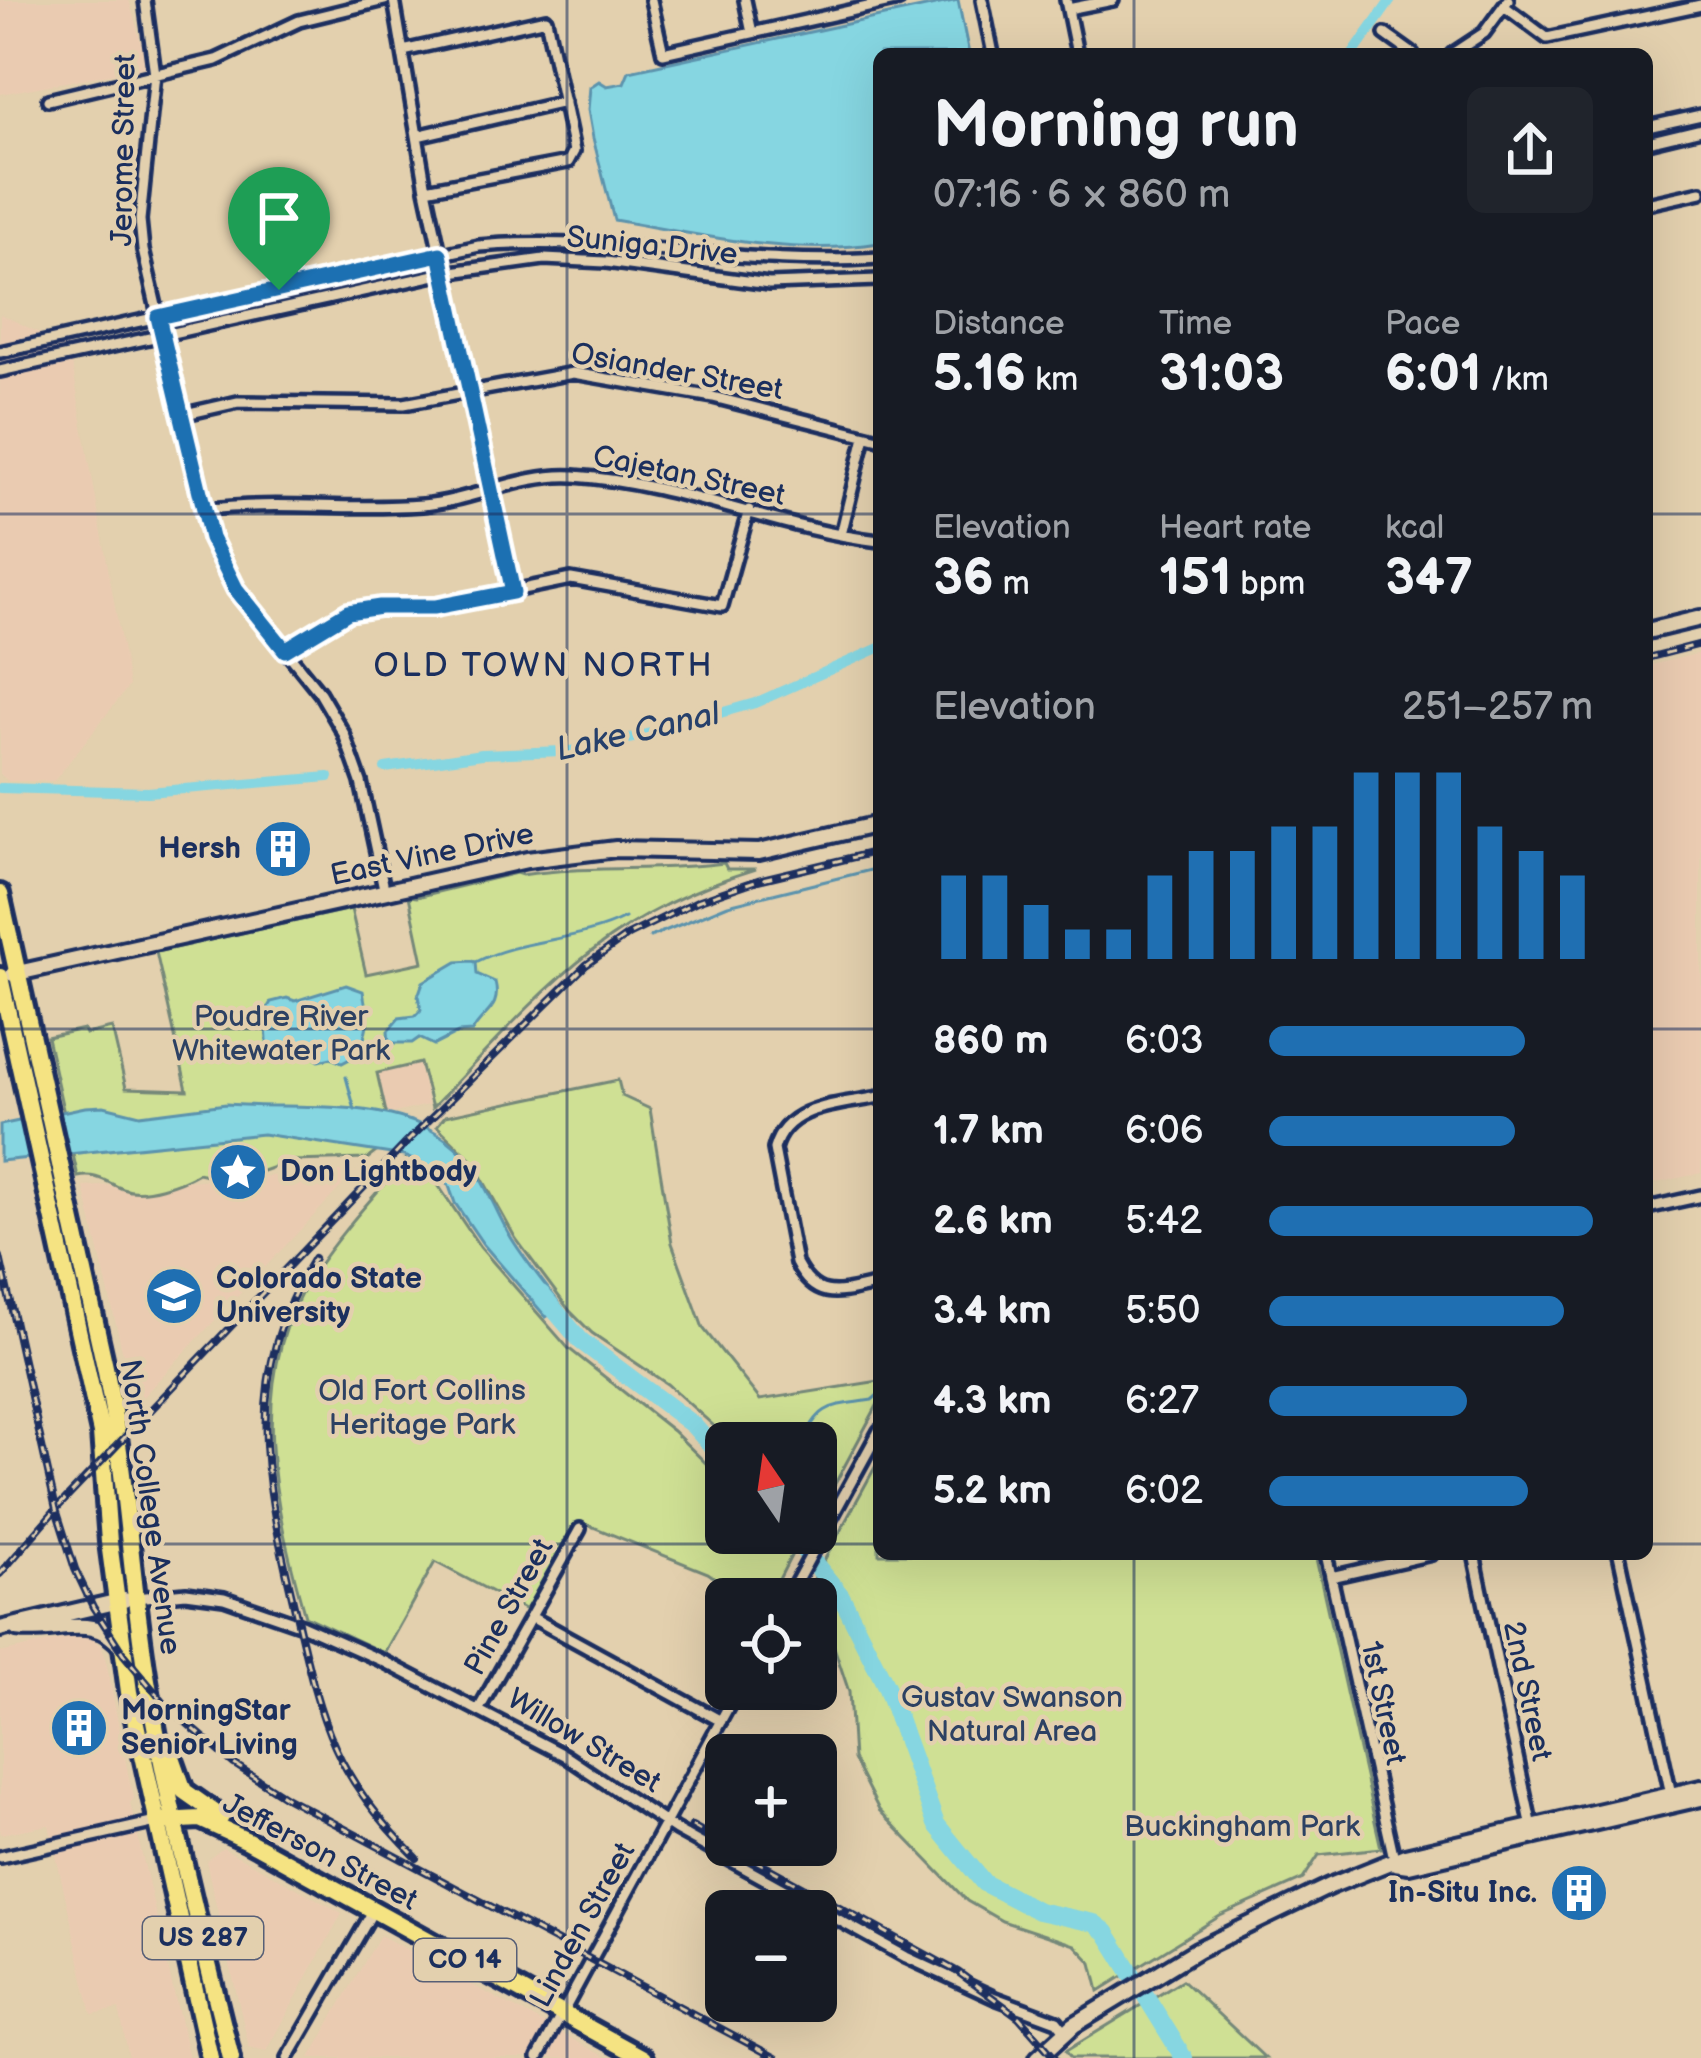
<!DOCTYPE html>
<meta charset="utf-8">
<style>
body{margin:0;font-family:"Balsamiq Sans",sans-serif;background:#20242c;color:#f1f3f6;height:100vh;display:flex;flex-direction:column;font-size:45px;white-space:nowrap}
*{box-sizing:border-box;margin:0}
p{font-size:39px;color:#9ea1a6}
.icon{flex:none;width:66px;height:66px;fill:none;stroke:currentColor;stroke-width:2;stroke-linecap:round;stroke-linejoin:round}
.map{position:relative;flex:1;overflow:hidden}
.side{position:absolute;left:873px;top:48px;width:780px;height:1512px;display:flex;flex-direction:column;background:#171b24;border-radius:18px;box-shadow:0 12px 48px #0002}
.side>*{flex:none}
.needle{width:78px;rotate:347deg}
.fabs{position:absolute;left:705px;top:1422px;display:grid;gap:24px}
.fabs a{display:grid;place-items:center;width:132px;height:132px;border-radius:18px;background:#171b24;box-shadow:0 12px 48px #0002;font-size:60px}
.pin{position:absolute;display:grid;place-items:center;width:102px;height:102px;color:#fff;margin:-123px -51px;border-radius:50% 50% 50% 0;rotate:-45deg;box-shadow:0 0 12px #0007}
.pin .icon{rotate:45deg}
.round{display:grid;place-items:center;flex:none;width:126px;height:126px;border-radius:18px;background:#20242c}
.summary{display:flex;align-items:center;justify-content:space-between;height:204px;padding:0 60px}
h1{font-size:66px;font-weight:700;line-height:90px}
.metrics{display:grid;grid-template-columns:repeat(3,1fr);gap:18px;height:204px;padding:12px 60px}
.metrics div{display:grid;align-content:center}
.metrics b{font-size:51px;font-weight:700}
.metrics small{font-size:33px;font-weight:400}
.metrics p{font-size:33px}
.chart{height:336px;padding:24px 60px}
.chart p{display:flex;justify-content:space-between}
.chart svg{width:100%;height:216px;margin-top:12px;stroke:#1f6fb2;stroke-width:6}
ul{padding:0 60px;list-style:none;font-size:39px}
li{display:grid;grid-template-columns:192px 144px 1fr;align-items:center;height:90px}
li i{height:30px;border-radius:15px;background:#1f6fb2}
.map>svg:first-child{display:block}
.built{fill:#eacbb1}
.green{fill:#cfe094;stroke:#758879;stroke-width:3}
.water{fill:#86d6e1;stroke:#5b93ad;stroke-width:3}
.lines{fill:none;stroke-linecap:round;stroke-linejoin:round}
.stream{stroke:#5b93ad;stroke-width:3}
.canal{stroke:#86d6e1;stroke-width:10}
.river{stroke:#86d6e1;stroke-width:18}
.street-casing{stroke:#1b2f5e;stroke-width:18}
.secondary-casing{stroke:#1b2f5e;stroke-width:22}
.highway-casing{stroke:#1b2f5e;stroke-width:26}
.street{stroke:#e3d0ae;stroke-width:9}
.secondary{stroke:#e3d0ae;stroke-width:14}
.highway{stroke:#f5e382;stroke-width:16}
.rail-casing{stroke:#1b2f5e;stroke-width:8}
.rail{stroke:#e3d0ae;stroke-width:3;stroke-dasharray:9;stroke-linecap:butt}
.route-casing{stroke:#fff;stroke-width:24}
.route{stroke:#1f6fb2;stroke-width:15}
.grid{fill:none;stroke:#1b2f5e;stroke-width:3;stroke-opacity:0.55}
.labels{text-anchor:middle;dominant-baseline:central;stroke-width:9;stroke-linejoin:round;paint-order:stroke}
.shield{fill:#e3d0ae;stroke:#575f76;stroke-width:3}
.shield-label{font-size:27px;font-weight:bold;fill:#1b2f5e}
.street-label{font-size:30px;fill:#1b2f5e;stroke:#e3d0ae}
.poi-label{font-size:30px;font-weight:bold;fill:#1b2f5e;stroke:#e3d0ae;text-anchor:start}
.park-label{font-size:30px;fill:#2d4163;stroke:#e3d0ae}
.neighbourhood-label{font-size:33px;letter-spacing:3px;fill:#1b2f5e;stroke:#e3d0ae}
.water-label{font-size:33px;font-style:italic;fill:#26406b;stroke:#e3d0ae}
</style>
<div class="map">
<svg width="1701" height="2058" viewBox="0 0 1701 2058">
<rect width="100%" height="100%" fill="#e3d0ae"/>
<filter id="ink" filterUnits="userSpaceOnUse"><feTurbulence type="fractalNoise" baseFrequency=".00833" numOctaves="2"/><feDisplacementMap in="SourceGraphic" scale="24" xChannelSelector="R" yChannelSelector="G"/><feConvolveMatrix kernelMatrix="1 2 1 2 8 2 1 2 1" color-interpolation-filters="sRGB"/></filter>
<g filter="url(#ink)">
<path class="built" d="M0,0H129L148,67L0,94Z
M0,314L69,347L129,686L54,781H8L0,774Z
M1701,653V1173L1647,1185V666Z
M419,1064L428,1105L386,1115L377,1074Z
M356,1171L135,1405L84,1187Z
M81,1635H88L101,1646L106,1661L133,1798L130,1803L189,2058H129L119,2009L92,2014L49,1825L0,1834V1653Z
M223,1848L342,1913L267,2051L249,2047L206,1861Z
M380,1935L607,2058H310Z"/>
<path class="green" d="M724,863L727,869H756C600,916 539,996 432,1108L420,1063L377,1073L390,1130L384,1146L367,1159L291,1161L234,1181L198,1173C181,1183 144,1197 123,1189C106,1182 97,1173 78,1177L47,1037L83,1029L85,1034L112,1028L126,1088L187,1090L156,952L351,909L366,974L423,962L409,896L417,897L516,873L522,875C590,865 657,872 724,863Z
M618,1080L622,1096L650,1109L672,1243L703,1328L760,1400L879,1381V1402L816,1519V1443H733L667,1384L592,1333L569,1310L516,1239L472,1160L437,1126L445,1116Z
M405,1160L434,1179L480,1247L568,1348L673,1431L726,1483V1533H776L794,1550L769,1599H744L708,1573L581,1522L528,1611L435,1562L384,1653L305,1616C274,1506 245,1379 312,1275C339,1234 373,1197 405,1160Z
M879,1460V1554H1315L1381,1848L1319,1855L1303,1879L1220,1916L1099,1991L1092,1963L1075,1945L1002,1921L967,1901L879,1810L853,1759L849,1692L834,1647L816,1634V1599H803Z
M1182,1980L1265,2058H1071L1066,2051Z"/>
<path class="water" d="M958,0L969,54H879V243C792,257 700,235 614,220L593,138L588,110L590,87L599,81L607,86L624,83L629,71Z
M472,961L476,962L477,974L495,982C502,1009 483,1012 472,1032L458,1033L434,1045L419,1038L412,1043H389L388,1031L399,1018L415,1016L421,1010L418,996L423,982L457,962Z
M346,985L363,991L368,1020L361,1053L342,1063L331,1058L319,1061L312,1056L274,1060L268,1055L265,1012L271,1002L287,998L295,1001Z
M226,1104C305,1111 418,1091 472,1165C488,1187 497,1215 512,1239C527,1263 545,1284 562,1307L546,1317L483,1244L455,1203L449,1186L434,1170L404,1156L263,1134L0,1161V1125L85,1107L104,1106L140,1115Z"/>
<g class="lines">
<path class="stream" d="M650,937L728,905L879,868
M476,962C522,938 578,942 625,918
M346,1077L355,1110
M803,1443C819,1401 835,1406 872,1400L879,1394
M816,1488V1489
M792,1535L793,1533"/>
<path class="canal" d="M1353,54L1391,0
M385,768L482,754L591,750L755,703L879,648
M0,788L148,792L329,777"/>
<path class="river" d="M541,1294L581,1341L693,1425L726,1462
M790,1533L841,1596L886,1686L936,1824L984,1883L1038,1911L1094,1923L1106,1932L1184,2058"/>
<defs>
<path id="street" d="M145,0L155,74L140,220L143,250L210,538L236,589L320,693L344,734L361,782L385,893
M394,0L426,189L513,591
M651,0L663,53L899,0
M745,0L752,33
M982,0L993,54
M1066,0L1077,54
M1504,6L1547,38L1701,5
M1068,9L1113,0
M1385,34L1413,54
M403,51L546,19L574,151L568,162L426,189
M1452,54L1484,33L1508,0
M48,100L216,60L299,21L385,0
M1647,127L1701,115
M417,136L564,102
M1647,142L1701,129
M1647,204L1701,192
M0,352L479,246C614,234 745,268 879,258
M0,371L444,273L544,259L606,262L769,284L879,280
M181,415L238,402L404,404L573,373L713,397L879,439
M202,510C275,500 348,511 422,505C472,501 523,473 574,476C679,483 776,529 879,541
M841,535L865,436
M285,650L348,612L380,607H435L571,579L722,606L749,510
M879,1097C841,1105 786,1104 774,1149L796,1263C817,1304 841,1292 879,1284
M1647,1208L1701,1196
M1326,1554L1395,1863
M1474,1554L1533,1832
M1619,1554L1672,1799
M1331,1577L1432,1554
M136,1598L186,1593L224,1598L299,1624L383,1661L564,1755L676,1830L906,1957L995,1998L1057,2021L1065,2031
M787,1599L879,1431
M531,1617L721,1721
M479,1709L580,1529
M0,1857L156,1822
M288,2058L373,1911
M538,2058L738,1689"/>
<path id="secondary" d="M1647,631L1701,618
M13,974L527,860L616,849L759,852L879,824
M0,1629L124,1600
M17,1629C57,1635 94,1610 123,1649
M1395,1863L1409,1865L1701,1798
M1038,2058L1074,2025L1197,1950L1330,1886L1405,1856L1701,1788"/>
<path id="highway" d="M0,894L105,1367C126,1469 130,1572 146,1674C167,1804 200,1931 231,2058
M0,977L101,1433L109,1542L129,1692L210,2058
M172,1757L184,1791L221,1817
M163,1821L200,1819L248,1841L643,2058"/>
</defs>
<use href="#street" class="street-casing"/>
<use href="#secondary" class="secondary-casing"/>
<use href="#highway" class="highway-casing"/>
<use href="#street" class="street"/>
<use href="#secondary" class="secondary"/>
<use href="#highway" class="highway"/>
<defs>
<path id="rail" d="M1647,658L1701,644
M0,1257L56,1509L75,1569L93,1607L124,1655L165,1704L234,1764L287,1798L776,2058
M314,1258C243,1373 263,1473 292,1597C320,1715 327,1769 417,1858
M0,1574L56,1509L411,1138L586,965L628,935L697,901L758,880L879,851
M692,1826L958,1972L1019,2017L1055,2058"/>
</defs>
<use href="#rail" class="rail-casing"/>
<use href="#rail" class="rail"/>
</g>
</g>
<g class="lines" filter="url(#ink)">
<defs>
<path id="route" d="M440,254L513,592L435,607H380L348,612L285,650L236,589L211,538L158,317Z"/>
</defs>
<use href="#route" class="route-casing"/>
<use href="#route" class="route"/>
</g>
<path class="grid" d="M567,0V2058M1134,0V54M0,514H879M1647,514H1701M0,1029H879M1647,1029H1701M0,1544H879M1647,1544H1701M1134,1554V2058"/>
<defs>
<symbol id="building-disc" viewBox="-11 -11 22 22"><circle r="9.5" fill="#1f6fb2" stroke="#e3d0ae"/><path d="M-4-6H4V6H1V3H-1V6H-4ZM-2.5-4.3h1.7v1.8h-1.7ZM.8-4.3h1.7v1.8H.8ZM-2.5-1h1.7V.8h-1.7ZM.8-1h1.7V.8H.8Z" fill="#fff"/></symbol>
<symbol id="sight-disc" viewBox="-11 -11 22 22"><circle r="9.5" fill="#1f6fb2" stroke="#e3d0ae"/><path d="M0-6L1.8-2.2L6-1.7L2.9 1.2L3.7 5.4L0 3.3L-3.7 5.4L-2.9 1.2L-6-1.7L-1.8-2.2Z" fill="#fff"/></symbol>
<symbol id="university-disc" viewBox="-11 -11 22 22"><circle r="9.5" fill="#1f6fb2" stroke="#e3d0ae"/><path d="M0-5L7-2L0 1L-7-2ZM-4 1L0 2.5L4 1V4Q0 6-4 4Z" fill="#fff"/></symbol>
</defs>
<g fill-rule="evenodd">
<use href="#building-disc" x="250" y="816" width="66" height="66"/>
<use href="#sight-disc" x="205" y="1139" width="66" height="66"/>
<use href="#university-disc" x="141" y="1263" width="66" height="66"/>
<use href="#building-disc" x="46" y="1695" width="66" height="66"/>
<use href="#building-disc" x="1546" y="1860" width="66" height="66"/>
</g>
<g class="labels">
<g class="shield">
<rect x="143" y="1917" width="120" height="42" rx="9"/>
<rect x="414" y="1939" width="102" height="42" rx="9"/>
</g>
<g class="shield-label">
<text x="203" y="1938">US 287</text>
<text x="465" y="1960">CO 14</text>
</g>
<g class="street-label">
<text transform="translate(124 150) rotate(-89)">Jerome Street</text>
<text transform="translate(652 246) rotate(6)">Suniga Drive</text>
<text transform="translate(677 372) rotate(10)">Osiander Street</text>
<text transform="translate(689 476) rotate(12)">Cajetan Street</text>
<text transform="translate(432 855) rotate(-12)">East Vine Drive</text>
<text transform="translate(150 1507) rotate(82)">North College Avenue</text>
<text transform="translate(509 1607) rotate(-61)">Pine Street</text>
<text transform="translate(1527 1691) rotate(78)">2nd Street</text>
<text transform="translate(1383 1703) rotate(78)">1st Street</text>
<text transform="translate(584 1741) rotate(31)">Willow Street</text>
<text transform="translate(320 1852) rotate(28)">Jefferson Street</text>
<text transform="translate(583 1925) rotate(-61)">Linden Street</text>
</g>
<g class="poi-label">
<text x="241" y="849" text-anchor="end">Hersh</text>
<text x="280" y="1172">Don Lightbody</text>
<text x="216" y="1279">Colorado State<tspan x="216" dy="34">University</tspan></text>
<text x="121" y="1711">MorningStar<tspan x="121" dy="34">Senior Living</tspan></text>
<text x="1537" y="1893" text-anchor="end">In-Situ Inc.</text>
</g>
<g class="park-label">
<text x="281" y="1017">Poudre River<tspan x="281" dy="34">Whitewater Park</tspan></text>
<text x="422" y="1391">Old Fort Collins<tspan x="422" dy="34">Heritage Park</tspan></text>
<text x="1012" y="1698">Gustav Swanson<tspan x="1012" dy="34">Natural Area</tspan></text>
<text x="1242" y="1827">Buckingham Park</text>
</g>
<g class="neighbourhood-label">
<text x="544" y="666">OLD TOWN NORTH</text>
</g>
<g class="water-label">
<text transform="translate(638 732) rotate(-13)">Lake Canal</text>
</g>
</g>
</svg>
<div class="fabs">
<a><svg class="needle" viewBox="-14 -14 28 28"><path d="M0-13l5 13h-10z" fill="#e53935"/><path d="M0 13l5-13h-10z" fill="#9ea1a6"/></svg></a>
<a><svg class="icon" aria-label="locate" viewBox="0 0 24 24"><circle cx="12" cy="12" r="6"/><path d="M12 2v4M12 18v4M2 12h4M18 12h4"/></svg></a>
<a>+</a>
<a>−</a>
</div>
<div class="pin" style="left:279px;top:290px;background:#1e9e55"><svg class="icon" aria-label="arrive" viewBox="0 0 24 24"><path d="M6 21V4h12l-3 4 3 4H6"/></svg></div>
<section class="side">
<div class="summary"><div><h1>Morning run</h1><p>07:16 · 6 × 860 m</p></div><a class="round"><svg class="icon" aria-label="share" viewBox="0 0 24 24"><path d="M12 15V3M7 8l5-5 5 5M5 13v7h14v-7"/></svg></a></div>
<div class="metrics">
<div><p>Distance</p><b>5.16<small> km</small></b></div>
<div><p>Time</p><b>31:03</b></div>
<div><p>Pace</p><b>6:01<small> /km</small></b></div>
</div>
<div class="metrics">
<div><p>Elevation</p><b>36<small> m</small></b></div>
<div><p>Heart rate</p><b>151<small> bpm</small></b></div>
<div><p>kcal</p><b>347</b></div>
</div>
<div class="chart"><p><span>Elevation</span>251–257 m</p>
<svg viewBox="0 0 160 44" preserveAspectRatio="none"><path d="M5 44V27M15 44V27M25 44V33M35 44V38M45 44V38M55 44V27M65 44V22M75 44V22M85 44V17M95 44V17M105 44V6M115 44V6M125 44V6M135 44V17M145 44V22M155 44V27"/></svg>
</div>
<ul>
<li><b>860 m</b>6:03<i style="width:79%"></i></li>
<li><b>1.7 km</b>6:06<i style="width:76%"></i></li>
<li><b>2.6 km</b>5:42<i style="width:100%"></i></li>
<li><b>3.4 km</b>5:50<i style="width:91%"></i></li>
<li><b>4.3 km</b>6:27<i style="width:61%"></i></li>
<li><b>5.2 km</b>6:02<i style="width:80%"></i></li>
</ul>
</section>
</div>
